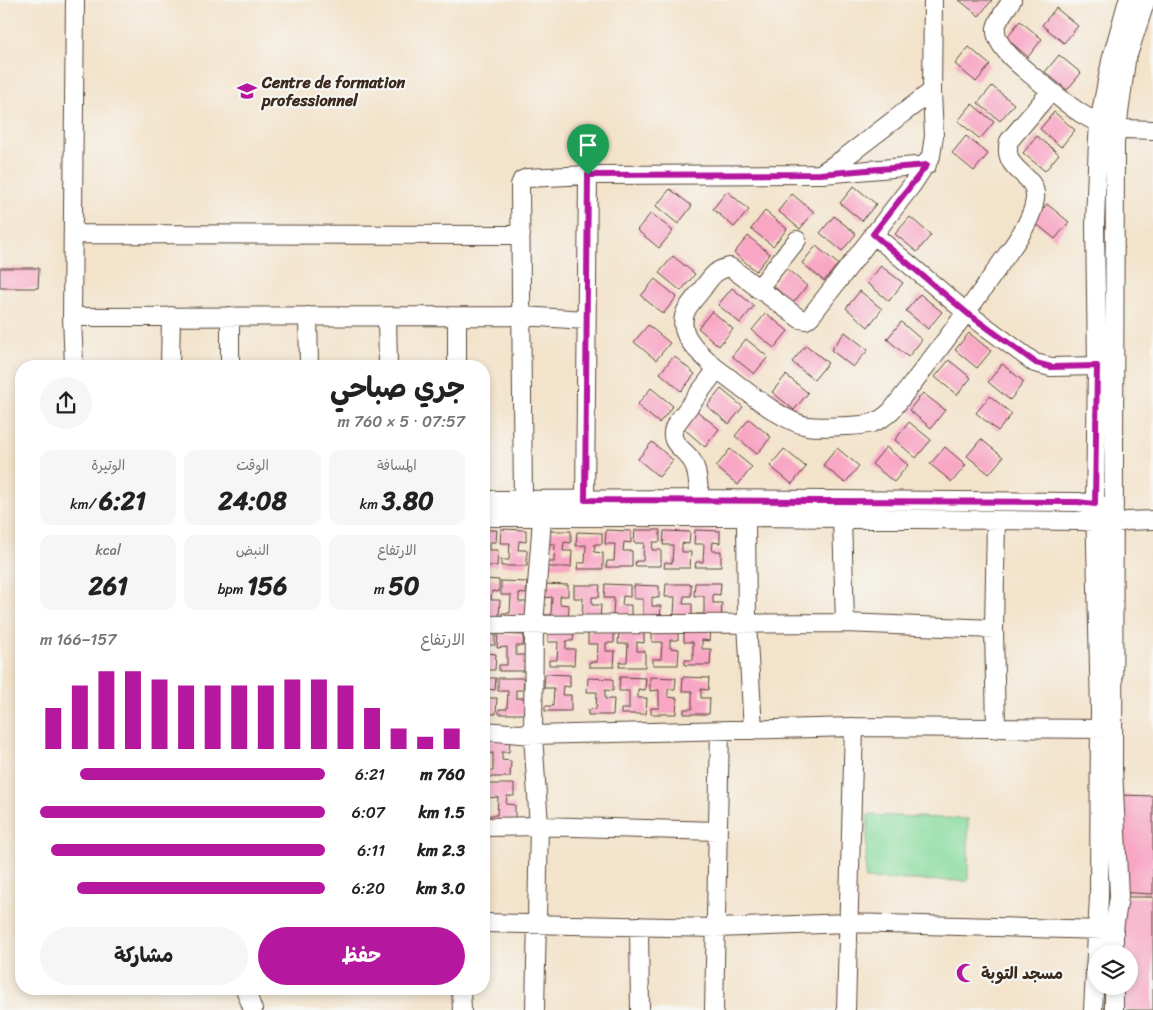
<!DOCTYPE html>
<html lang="ar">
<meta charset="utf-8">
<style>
body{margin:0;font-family:Sriracha,"Playpen Sans Arabic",sans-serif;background:#f6f6f6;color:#222;direction:rtl;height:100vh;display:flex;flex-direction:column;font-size:19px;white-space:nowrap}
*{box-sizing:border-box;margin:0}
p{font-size:16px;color:#767676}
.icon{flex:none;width:28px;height:28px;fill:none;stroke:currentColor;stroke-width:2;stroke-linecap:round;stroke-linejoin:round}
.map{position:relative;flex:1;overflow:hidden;direction:ltr}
.side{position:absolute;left:15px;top:360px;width:475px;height:635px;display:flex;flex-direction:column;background:#fff;border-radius:20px;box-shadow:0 2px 8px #0003;direction:rtl}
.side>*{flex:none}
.tools{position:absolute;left:1088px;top:945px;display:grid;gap:10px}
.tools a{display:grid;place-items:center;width:50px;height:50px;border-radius:50%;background:#fff;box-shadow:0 2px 8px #0003;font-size:25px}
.pin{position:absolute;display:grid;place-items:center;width:42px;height:42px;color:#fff;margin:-51px -21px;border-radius:50% 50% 50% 0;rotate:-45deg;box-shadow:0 0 5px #0007}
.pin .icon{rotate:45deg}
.round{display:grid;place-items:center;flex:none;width:52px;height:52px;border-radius:26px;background:#f6f6f6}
.summary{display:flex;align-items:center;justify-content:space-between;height:85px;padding:0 25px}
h1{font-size:28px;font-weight:700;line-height:38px}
.figures{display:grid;grid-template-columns:repeat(3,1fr);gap:8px;height:85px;padding:5px 25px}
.figures div{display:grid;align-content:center;border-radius:12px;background:#f6f6f6;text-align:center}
.figures b{font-size:25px;font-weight:700}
.figures small{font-size:14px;font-weight:400}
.figures p{font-size:14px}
.chart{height:140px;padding:10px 25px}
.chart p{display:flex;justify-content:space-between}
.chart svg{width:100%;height:90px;margin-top:5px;stroke:#b5179e;stroke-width:6}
.action{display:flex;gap:10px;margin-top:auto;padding:10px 25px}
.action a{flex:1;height:58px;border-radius:30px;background:#b5179e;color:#fff;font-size:20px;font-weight:700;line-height:58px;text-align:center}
.action a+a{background:#f6f6f6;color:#222}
ul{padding:0 25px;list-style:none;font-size:16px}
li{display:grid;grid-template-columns:80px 60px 1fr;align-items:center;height:38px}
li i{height:12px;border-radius:6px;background:#b5179e}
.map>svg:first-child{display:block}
.green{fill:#87db9d;stroke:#61825e}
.building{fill:#f8a6c4}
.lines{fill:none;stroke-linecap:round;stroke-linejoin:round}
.minor-casing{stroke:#574638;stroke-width:20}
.minor{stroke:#fff;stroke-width:18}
.route-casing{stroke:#fff;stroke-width:10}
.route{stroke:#b5179e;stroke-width:6}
.labels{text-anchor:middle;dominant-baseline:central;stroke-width:4.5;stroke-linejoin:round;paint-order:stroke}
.poi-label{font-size:16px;font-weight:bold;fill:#3b2a1e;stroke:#f6f6f2;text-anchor:start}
</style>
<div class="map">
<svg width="1153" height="1010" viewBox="0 0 1153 1010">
<rect width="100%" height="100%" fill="#f6f6f2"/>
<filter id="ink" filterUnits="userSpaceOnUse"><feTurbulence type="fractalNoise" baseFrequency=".02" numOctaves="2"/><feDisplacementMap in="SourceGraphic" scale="10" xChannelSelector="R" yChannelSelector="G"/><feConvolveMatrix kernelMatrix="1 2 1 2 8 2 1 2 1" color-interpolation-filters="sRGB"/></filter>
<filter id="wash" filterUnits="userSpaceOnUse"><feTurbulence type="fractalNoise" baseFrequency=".0096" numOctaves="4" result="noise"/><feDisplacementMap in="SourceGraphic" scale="20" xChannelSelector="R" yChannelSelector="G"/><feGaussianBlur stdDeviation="1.12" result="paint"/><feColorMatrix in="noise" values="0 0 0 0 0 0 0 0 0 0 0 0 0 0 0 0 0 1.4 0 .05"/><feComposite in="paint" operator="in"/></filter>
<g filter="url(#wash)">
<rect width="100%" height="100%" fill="#f3e3cb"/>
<path class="green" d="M868,815L968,819V881L865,879Z"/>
<g id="blocks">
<path class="building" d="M959,0H992L979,16Z
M1056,8L1078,26L1064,43L1042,25Z
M1020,21L1042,39L1028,57L1006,38Z
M969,47L990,65L976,82L955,64Z
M1059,55L1081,73L1067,90L1045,72Z
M992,86L1014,104L1000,121L978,103Z
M972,104L994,122L980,139L958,121Z
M1054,112L1075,130L1061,147L1040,129Z
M966,136L988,154L974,171L952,153Z
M1037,136L1059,154L1045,171L1023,153Z
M854,186L876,204L862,221L840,203Z
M670,189L692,206L678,224L656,206Z
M727,191L749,210L734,227L713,209Z
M792,194L814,212L800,229L778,211Z
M1047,204L1069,222L1055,239L1033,221Z
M765,211L787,229L773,246L751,229Z
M651,213L673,231L659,248L637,230Z
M834,216L856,234L842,251L820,233Z
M910,217L931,235L917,252L895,234Z
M748,236L770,254L756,271L734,253Z
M816,246L838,264L824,281L802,263Z
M673,256L695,274L681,291L659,273Z
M881,266L903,283L889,301L867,283Z
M0,268H39L38,288H0Z
M786,268L807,286L793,303L772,285Z
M655,279L677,297L663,314L641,296Z
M732,288L754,306L740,323L718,305Z
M860,291L882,309L868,327L846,308Z
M920,294L942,312L928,329L906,311Z
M712,311L733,329L719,346L698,328Z
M766,313L788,331L774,348L752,330Z
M901,322L922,340L908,357L887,339Z
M648,325L670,343L656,360L634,342Z
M845,332L868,350L853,367L831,350Z
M969,333L991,351L977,368L955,350Z
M746,339L768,357L754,374L732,356Z
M806,345L828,363L814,380L792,362Z
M674,356L695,374L681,391L660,373Z
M949,360L971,378L957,395L935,377Z
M1002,364L1024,382L1010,400L988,382Z
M786,375L808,393L794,410L772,392Z
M651,388L673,406L659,423L637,405Z
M721,389L743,407L729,424L707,406Z
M923,393L945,410L931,428L909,410Z
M990,396L1012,414L998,431L976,413Z
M697,411L719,429L705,447L683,428Z
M749,419L771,437L757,454L735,436Z
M909,422L931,440L916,458L895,440Z
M981,439L1003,457L989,474L967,456Z
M652,442L673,460L659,477L638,459Z
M886,447L908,465L894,482L872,464Z
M945,447L966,465L952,482L930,464Z
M837,448L859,466L845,483L823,465Z
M730,449L752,467L738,485L716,467Z
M784,449L806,467L792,484L770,466Z
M501,529L526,530V542L519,541L518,550H527V566H501V560H509L510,543H500Z
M484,530H497L496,542H489V550H498L497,566H484Z
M606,530L631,531V543L624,542L623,551H632V567H606L607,561H614L615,544H605Z
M635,530H660V542H653L652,550H661V566H635L636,561H643L644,543H634Z
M695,530L720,531V543L713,542L712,551H721V567H695L696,562H703L704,544H694Z
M546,531H571V543L564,542L563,551H572L571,567H546V562H554L555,544H545Z
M664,531L690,532L689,544L682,543V552H691L690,568H664L665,562L672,563L673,545H663Z
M577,532L602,533V544H595L594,552L603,553V569H577L578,563H585L586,545L576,546Z
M484,579L499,580V592L492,591L491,600H500L499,616H484Z
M501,581L527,582L526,594L519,593V602H528L527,618H502V613H510L511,595H501Z
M695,583H721L720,595L713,594V603H722L721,619H696V614H704V596H694Z
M542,584L568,585V596H560V604L569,605L568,621H543V615H551L552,597L542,598Z
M605,584L630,585V597L623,596L622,605H631V621L606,616H613L614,598H604Z
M666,584H691V596H684L683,604H692V620H666V615H674L675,597H665Z
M574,585H600L599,597H592V605H601L600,621L582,616L583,598H574Z
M634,585L659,586V598L652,597V606H661L660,622L643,616V599H634Z
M652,628L678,629V640H670V648L679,649L678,665H653V659H661L662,642H652Z
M684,628L710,629L709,641L702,640V649H711L710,665H685V660H693V642H684Z
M548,629H574L573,641H566V649H575L574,665H549V660H557L558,642H548Z
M588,631H614V643H606V651H615L614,667H589V662H597L598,644H588Z
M619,631H644V643L637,642V651H645V667H619L620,662H627L628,644H618Z
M484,633L495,634V645H488L487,653L496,654L495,670H484Z
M498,634L524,635L523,646H516V655H525L524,671H499V665H507V647L497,648Z
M545,674L570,675V687L563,686L562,695H571V711H545V706H553L554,688H544Z
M620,677L646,678L645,690L638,689V698H647L646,714H621V709H629V691H619Z
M650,677L676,678L675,689H668V697L677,698L676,714H651V708H659V690L650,691Z
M683,677L709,678L708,690L701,689V698H710L709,714H684V709H692V691H682Z
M484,678H496L495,690L488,689V698H497L496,714H484Z
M498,678H524L523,690H516V698H525L524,714H499V709H507L508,691H498Z
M588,678L613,679V691L605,690V699H614L613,715H588V710L596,709L597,692H587Z
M484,740L510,741L509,752H502V760L511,761L510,777H485V771H493V753L484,754Z
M489,784H514V796H507L506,804L515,805V821H489L490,815H497L498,797L488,798Z
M1119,795L1153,796V894L1117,892Z
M1119,897H1153V1010H1119V986H1129V954H1119Z"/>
</g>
</g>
<g filter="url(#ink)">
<use href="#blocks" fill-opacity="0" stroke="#574638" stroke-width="1"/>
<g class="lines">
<defs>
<path id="minor" d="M1051,91C1071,107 1091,124 1117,128C1129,130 1141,129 1153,130
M823,174L927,165
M74,234L521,235
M873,234L967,313L1035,363L1051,367L1097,366
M758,289L797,240
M308,316L309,366
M387,316L388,366
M72,317L522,316L586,320
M74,366L72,317L75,0
M170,366L171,316
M230,366V316
M457,366V317
M717,369C740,385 781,422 808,426C820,428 834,426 846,426C867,425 877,425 892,410C929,362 967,314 1001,263C1013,246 1033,220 1035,199C1038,172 1001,173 1009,141L1051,91C1036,78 993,49 996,28C998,18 1007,8 1012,0
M700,499C699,489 698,477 695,467C690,449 664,446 676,424L717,369C702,355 673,334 687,309C691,302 698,295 703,288C711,277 716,269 730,267L800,319L806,320L811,316L912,185L931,156L934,136L932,91L933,0
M484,500L700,499L1078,502L1105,506
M523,500L520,185L522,180L527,178L588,175L820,174L843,159L932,91
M585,500L588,175
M484,517H746L1082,521L1113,524L1127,521L1153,520
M746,517L747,623L753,730
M842,518L845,623
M484,625L845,623L994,629
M996,729L994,629L996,520
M484,731L533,735L854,727L1110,729
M484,827L539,826L718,831
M484,923L716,928L848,923L1105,930
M639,926L640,1010
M1114,954V929L1119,897L1113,768L1115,143L1126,61L1146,0
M245,989L253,1010
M461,989L462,1010
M535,1010L539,826L533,735L534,625L543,506
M714,1010L720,731
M846,1010L854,727
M1093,1010L1099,897L1100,710L1095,504L1097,366L1095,224L1098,139L1099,123L1111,61L1128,0
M1114,1010V986"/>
</defs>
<use href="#minor" class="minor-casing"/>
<use href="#minor" class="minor"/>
</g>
</g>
<g class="lines" filter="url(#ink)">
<defs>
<path id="route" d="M927,165L873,234L967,313L1036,363L1051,367L1097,366L1095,504L1078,502L585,500L588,175L820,174Z"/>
</defs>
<use href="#route" class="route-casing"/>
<use href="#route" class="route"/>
</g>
<defs>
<symbol id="university-bare" viewBox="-9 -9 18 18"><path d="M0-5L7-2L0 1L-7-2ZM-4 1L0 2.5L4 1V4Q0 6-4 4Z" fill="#b5179e" stroke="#f6f6f2" stroke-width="2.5" paint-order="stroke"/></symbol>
<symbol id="mosque-bare" viewBox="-9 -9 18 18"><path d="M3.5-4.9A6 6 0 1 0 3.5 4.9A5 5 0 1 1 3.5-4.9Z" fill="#b5179e" stroke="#f6f6f2" stroke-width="2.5" paint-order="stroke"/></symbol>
</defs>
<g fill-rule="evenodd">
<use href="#university-bare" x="233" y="77" width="28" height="28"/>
<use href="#mosque-bare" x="952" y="959" width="28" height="28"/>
</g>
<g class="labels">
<g class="poi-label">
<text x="262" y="82">Centre de formation<tspan x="262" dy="18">professionnel</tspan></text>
<text x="981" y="973">مسجد التوبة</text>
</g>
</g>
</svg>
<div class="tools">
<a><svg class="icon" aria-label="layers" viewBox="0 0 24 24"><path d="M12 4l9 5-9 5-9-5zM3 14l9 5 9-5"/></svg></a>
</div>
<div class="pin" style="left:588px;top:175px;background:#1e9e55"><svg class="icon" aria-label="arrive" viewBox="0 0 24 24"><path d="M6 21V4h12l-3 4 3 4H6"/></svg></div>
<section class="side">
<div class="summary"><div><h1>جري صباحي</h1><p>07:57 · 5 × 760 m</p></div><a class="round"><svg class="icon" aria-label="share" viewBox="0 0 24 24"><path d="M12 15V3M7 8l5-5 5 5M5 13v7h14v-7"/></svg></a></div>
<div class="figures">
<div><p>المسافة</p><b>3.80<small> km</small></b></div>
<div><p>الوقت</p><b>24:08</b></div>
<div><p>الوتيرة</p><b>6:21<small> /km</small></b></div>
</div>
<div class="figures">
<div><p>الارتفاع</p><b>50<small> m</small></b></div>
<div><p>النبض</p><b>156<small> bpm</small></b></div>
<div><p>kcal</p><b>261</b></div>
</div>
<div class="chart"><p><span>الارتفاع</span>157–166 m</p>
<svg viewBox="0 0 160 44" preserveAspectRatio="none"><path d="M5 44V24M15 44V13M25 44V6M35 44V6M45 44V10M55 44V13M65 44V13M75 44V13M85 44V13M95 44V10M105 44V10M115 44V13M125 44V24M135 44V34M145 44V38M155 44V34"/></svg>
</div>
<ul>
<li><b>760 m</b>6:21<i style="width:86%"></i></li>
<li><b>1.5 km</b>6:07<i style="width:100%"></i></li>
<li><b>2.3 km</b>6:11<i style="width:96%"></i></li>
<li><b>3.0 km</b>6:20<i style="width:87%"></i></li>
</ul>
<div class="action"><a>حفظ</a><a>مشاركة</a></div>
</section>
</div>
